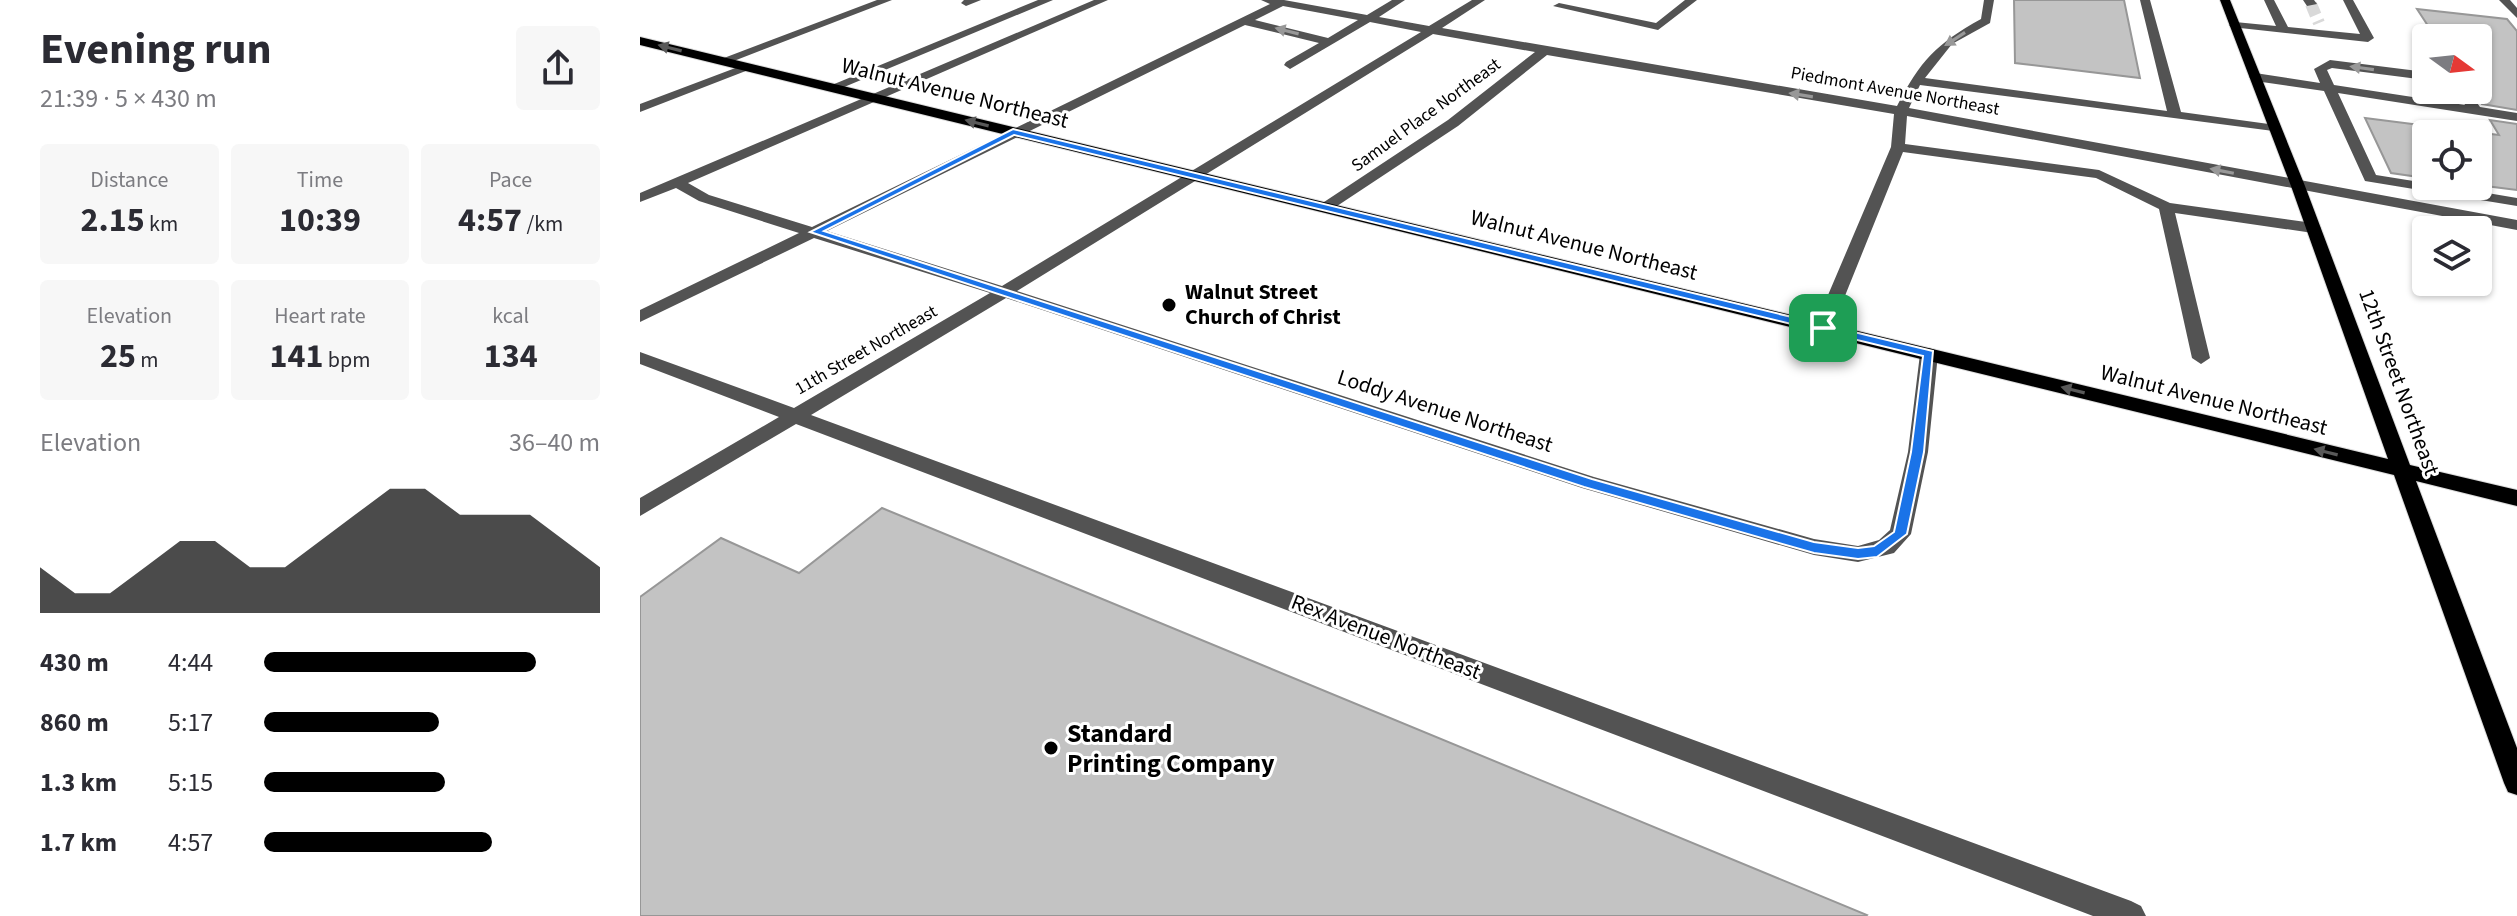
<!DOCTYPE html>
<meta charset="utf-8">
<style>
body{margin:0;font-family:"Source Sans 3",sans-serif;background:#f7f7f7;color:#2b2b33;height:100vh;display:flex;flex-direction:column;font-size:30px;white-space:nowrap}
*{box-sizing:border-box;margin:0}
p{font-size:26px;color:#7c7c81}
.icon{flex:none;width:44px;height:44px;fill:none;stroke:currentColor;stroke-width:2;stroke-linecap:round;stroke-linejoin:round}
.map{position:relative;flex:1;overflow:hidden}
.sheet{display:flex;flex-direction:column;background:#fff;width:640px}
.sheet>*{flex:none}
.needle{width:52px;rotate:105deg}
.buttons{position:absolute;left:1772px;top:24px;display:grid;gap:16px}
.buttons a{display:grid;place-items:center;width:80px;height:80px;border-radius:8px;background:#fff;box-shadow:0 2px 6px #0004;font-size:40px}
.pin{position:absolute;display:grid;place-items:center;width:68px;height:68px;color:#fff;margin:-34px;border-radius:16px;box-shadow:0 4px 12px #0006}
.round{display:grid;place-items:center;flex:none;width:84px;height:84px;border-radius:8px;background:#f7f7f7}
.head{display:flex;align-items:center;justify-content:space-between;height:136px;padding:0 40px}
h1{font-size:44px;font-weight:700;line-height:60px}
.figures{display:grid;grid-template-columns:repeat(3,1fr);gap:12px;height:136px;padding:8px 40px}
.figures div{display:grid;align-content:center;border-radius:8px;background:#f7f7f7;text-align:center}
.figures b{font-size:34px;font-weight:700}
.figures small{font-size:22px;font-weight:400}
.figures p{font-size:22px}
.chart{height:224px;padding:16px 40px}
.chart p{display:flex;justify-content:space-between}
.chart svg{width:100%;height:144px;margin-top:8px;fill:#000;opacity:.7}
ul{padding:0 40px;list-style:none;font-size:26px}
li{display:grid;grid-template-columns:128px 96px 1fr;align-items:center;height:60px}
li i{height:20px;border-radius:10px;background:#000}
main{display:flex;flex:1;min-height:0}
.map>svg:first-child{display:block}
.building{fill:#c3c3c3;stroke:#979797;stroke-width:2}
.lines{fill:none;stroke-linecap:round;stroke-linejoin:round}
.minor-tunnel{stroke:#d9d9d9;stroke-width:12;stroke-dasharray:12 6;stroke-linecap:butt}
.major-casing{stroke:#dbdbdb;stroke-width:2}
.minor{fill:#535353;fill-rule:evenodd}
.major{fill:#000;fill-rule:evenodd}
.oneway{fill:#989898}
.oneway2{fill:#595959}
.route{fill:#1a73e8;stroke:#fff;stroke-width:2;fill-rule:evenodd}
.poi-dot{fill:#000;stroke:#fff;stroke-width:3}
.labels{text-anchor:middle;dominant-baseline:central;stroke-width:6;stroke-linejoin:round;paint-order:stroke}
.far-street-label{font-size:18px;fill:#000;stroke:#fff}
.street-label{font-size:22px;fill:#000;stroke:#fff}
.poi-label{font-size:22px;font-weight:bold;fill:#000;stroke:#fff;text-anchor:start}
.near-poi-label{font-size:26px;font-weight:bold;fill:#000;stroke:#fff;text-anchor:start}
</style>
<main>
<section class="sheet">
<div class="head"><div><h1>Evening run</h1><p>21:39 · 5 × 430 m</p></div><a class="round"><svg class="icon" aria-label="share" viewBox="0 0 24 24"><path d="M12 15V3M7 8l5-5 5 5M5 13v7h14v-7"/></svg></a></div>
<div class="figures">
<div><p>Distance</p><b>2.15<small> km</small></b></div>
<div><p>Time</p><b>10:39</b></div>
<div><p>Pace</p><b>4:57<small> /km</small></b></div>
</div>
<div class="figures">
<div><p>Elevation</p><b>25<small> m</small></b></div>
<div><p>Heart rate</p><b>141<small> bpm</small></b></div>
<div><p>kcal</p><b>134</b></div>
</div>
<div class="chart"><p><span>Elevation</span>36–40 m</p>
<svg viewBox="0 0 160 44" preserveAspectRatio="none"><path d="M0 44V30L10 38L20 38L30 30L40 22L50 22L60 30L70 30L80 22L90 14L100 6L110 6L120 14L130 14L140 14L150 22L160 30V44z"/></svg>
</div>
<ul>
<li><b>430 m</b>4:44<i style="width:81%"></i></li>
<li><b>860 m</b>5:17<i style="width:52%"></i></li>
<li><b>1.3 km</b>5:15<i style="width:54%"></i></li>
<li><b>1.7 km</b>4:57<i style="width:68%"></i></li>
</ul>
</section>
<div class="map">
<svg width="1877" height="916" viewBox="0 0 1877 916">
<rect width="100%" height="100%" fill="#fff"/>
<path class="building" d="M1374,0H1484L1500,78L1375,63Z
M1777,9L1867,19L1877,31V110L1842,104L1832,90H1838V38H1796Z
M1725,118L1859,135L1850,120L1877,124V190L1838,185V134H1786V178L1751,173Z
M242,508L1227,915L1226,916H0V597L81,538L159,573Z"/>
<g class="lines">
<path class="minor-tunnel" d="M1671,4L1679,23"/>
<defs>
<path id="major" d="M1580,0H1590L1665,186L1770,465L1877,490V506L1776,481L1877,748V795L1868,792L1864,783L1754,475L0,45V37L1748,459L1651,186Z"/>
</defs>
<use href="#major" class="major-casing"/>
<path class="minor" d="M237,0H252L86,64L76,61Z
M341,0L326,6L321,3L324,0Z
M398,0H413L197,90L187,87Z
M454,0H468L48,183L69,195L172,227L630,4L621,0H644L727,15L752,0H765L739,17L789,26L832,0H845L802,28L1257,106C1280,61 1296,44 1341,19L1344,0H1354L1350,23L1312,44L1285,78L1527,111L1500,0H1510L1541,112L1636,125L1641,126V132L1280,85L1269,108L1877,220V230L1267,116L1265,144L1459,170L1530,203L1673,223L1681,228L1673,233L1535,213L1570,358L1561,364L1552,358L1519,209L1456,178L1263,152L1192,328L1183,333L1174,328L1251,147L1254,114L907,55L818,126L691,210H681V204L808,120L895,52L793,34L377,291L954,477L1174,539L1218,546L1239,540L1250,530L1268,452L1280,354L1289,348L1295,350L1298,354L1288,452L1271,534L1254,553L1218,562L1174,555L942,488L366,298L171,415L1491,901L1501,906L1506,916H1453L156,424L0,516V498L139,417L0,364V352L154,408L350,293L174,238L0,322V310L159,233L59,201L36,188L0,202V193ZM643,6L718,20L688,38L615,20ZM730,22L781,32L362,286L187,231L605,25L679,43L646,62L644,65L650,69Z
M1045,0H1057L1018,30L913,6L919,3L1016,23Z
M1624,0H1634L1648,27L1720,34L1703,0H1713L1734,38L1728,42L1591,27L1589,25L1595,22L1636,26Z
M1663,0H1674L1677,4L1667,6Z
M1859,0H1870L1877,8V18Z
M1690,60L1786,72V80L1692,68L1687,70L1694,85L1825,105L1816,90H1828L1840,107L1877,113V121L1698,93L1736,175L1786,183V186H1806L1877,198V206L1725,181L1684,91L1615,81L1609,77L1615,73L1680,83L1674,69Z
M106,64L116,67L0,112V104Z"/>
<use href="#major" class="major"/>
</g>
<defs><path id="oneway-solid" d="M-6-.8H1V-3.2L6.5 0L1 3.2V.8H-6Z" transform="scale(2)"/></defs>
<g class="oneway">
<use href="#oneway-solid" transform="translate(647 31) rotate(-166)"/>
<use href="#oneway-solid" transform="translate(1315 39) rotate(147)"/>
<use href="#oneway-solid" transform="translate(1722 68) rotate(-172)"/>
<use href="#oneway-solid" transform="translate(1161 95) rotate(-171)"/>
<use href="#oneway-solid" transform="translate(1582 171) rotate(-169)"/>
</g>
<g class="oneway2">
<use href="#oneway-solid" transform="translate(30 48) rotate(-166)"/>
<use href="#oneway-solid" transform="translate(337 123) rotate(-166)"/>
<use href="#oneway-solid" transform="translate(1433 390) rotate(-166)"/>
<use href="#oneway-solid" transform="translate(1686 452) rotate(-166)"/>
</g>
<path class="route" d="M373,129L1293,351L1284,452L1267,534L1237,557L1218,559L1174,553L944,487L170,232ZM374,135L1283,356L1271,452L1254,532L1234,546L1218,548L1174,542L952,479L184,231Z"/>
<g class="poi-dot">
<circle cx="529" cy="305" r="8"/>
<circle cx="411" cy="748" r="8"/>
</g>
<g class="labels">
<g class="far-street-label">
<text transform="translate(1255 91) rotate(10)">Piedmont Avenue Northeast</text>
<text transform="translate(786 115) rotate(-36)">Samuel Place Northeast</text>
<text transform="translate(226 350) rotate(-30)">11th Street Northeast</text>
</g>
<g class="street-label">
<text transform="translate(315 93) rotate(14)">Walnut Avenue Northeast</text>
<text transform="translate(944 245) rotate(14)">Walnut Avenue Northeast</text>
<text transform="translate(1759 382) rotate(70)">12th Street Northeast</text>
<text transform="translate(1574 400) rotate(14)">Walnut Avenue Northeast</text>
<text transform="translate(805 411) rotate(18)">Loddy Avenue Northeast</text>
<text transform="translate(746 637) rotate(21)">Rex Avenue Northeast</text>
</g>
<g class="poi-label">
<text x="545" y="292">Walnut Street<tspan x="545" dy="25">Church of Christ</tspan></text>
</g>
<g class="near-poi-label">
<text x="427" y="733">Standard<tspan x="427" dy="30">Printing Company</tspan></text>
</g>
</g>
</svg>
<div class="buttons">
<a><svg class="needle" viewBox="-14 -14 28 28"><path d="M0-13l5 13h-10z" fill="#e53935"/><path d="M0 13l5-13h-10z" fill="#7c7c81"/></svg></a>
<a><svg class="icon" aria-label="locate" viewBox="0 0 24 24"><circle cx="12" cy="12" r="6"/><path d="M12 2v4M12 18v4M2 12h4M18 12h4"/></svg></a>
<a><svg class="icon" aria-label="layers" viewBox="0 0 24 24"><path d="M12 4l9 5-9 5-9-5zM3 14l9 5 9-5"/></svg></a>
</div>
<div class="pin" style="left:1183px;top:328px;background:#1e9e55"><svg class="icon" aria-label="arrive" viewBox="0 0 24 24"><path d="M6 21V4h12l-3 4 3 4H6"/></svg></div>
</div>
</main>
